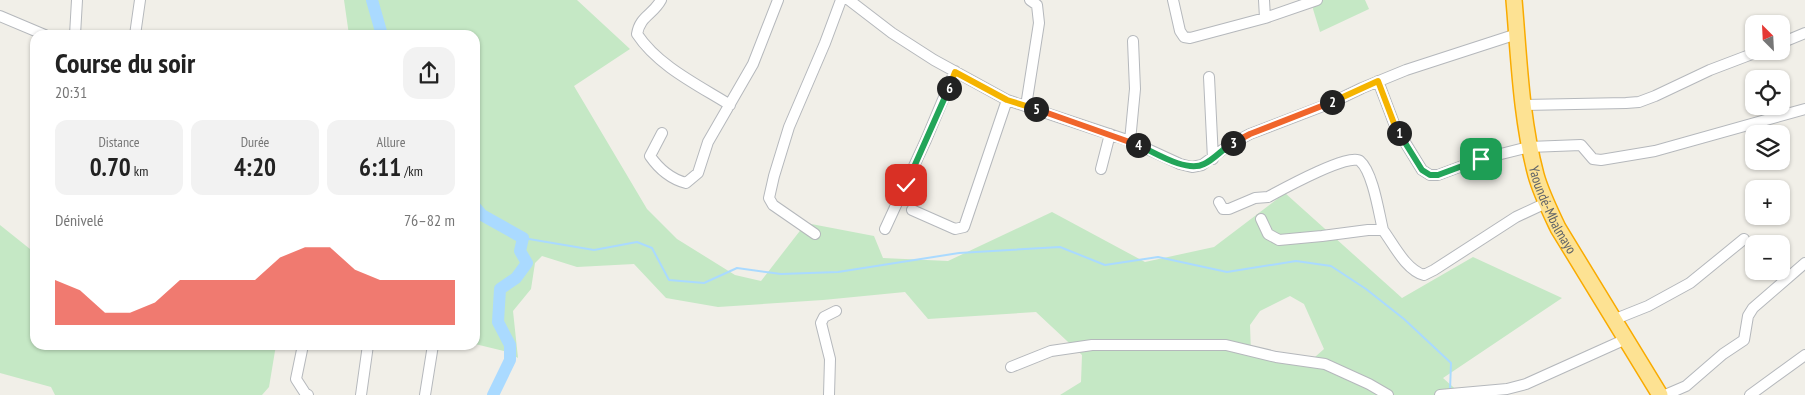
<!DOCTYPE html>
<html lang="fr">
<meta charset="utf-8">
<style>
body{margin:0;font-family:"PT Sans Narrow",sans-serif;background:#f2f2f2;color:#222;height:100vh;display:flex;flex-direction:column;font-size:19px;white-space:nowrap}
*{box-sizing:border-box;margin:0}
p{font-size:16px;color:#767676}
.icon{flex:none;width:28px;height:28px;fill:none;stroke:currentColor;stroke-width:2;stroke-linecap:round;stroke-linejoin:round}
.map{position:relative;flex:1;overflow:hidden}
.drawer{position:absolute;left:30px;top:30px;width:450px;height:320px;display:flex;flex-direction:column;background:#fff;border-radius:15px;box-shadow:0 1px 4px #0004}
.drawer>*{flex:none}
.needle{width:32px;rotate:336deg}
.fabs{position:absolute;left:1745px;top:15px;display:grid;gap:10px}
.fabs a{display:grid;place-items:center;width:45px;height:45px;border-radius:10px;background:#fff;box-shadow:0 1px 4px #0004;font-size:25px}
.pin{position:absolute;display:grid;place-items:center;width:42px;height:42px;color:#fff;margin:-21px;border-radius:10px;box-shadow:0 2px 8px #0006}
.km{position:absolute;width:25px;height:25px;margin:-12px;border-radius:50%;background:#222;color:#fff;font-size:14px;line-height:25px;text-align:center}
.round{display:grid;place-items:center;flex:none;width:52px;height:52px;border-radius:15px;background:#f2f2f2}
.headline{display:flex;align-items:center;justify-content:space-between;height:85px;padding:0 25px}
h1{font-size:28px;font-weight:700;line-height:38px}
.stats{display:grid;grid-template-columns:repeat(3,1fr);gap:8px;height:85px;padding:5px 25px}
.stats div{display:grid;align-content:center;border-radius:12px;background:#f2f2f2;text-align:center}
.stats b{font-size:25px;font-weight:700}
.stats small{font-size:14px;font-weight:400}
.stats p{font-size:14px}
.chart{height:140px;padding:10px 25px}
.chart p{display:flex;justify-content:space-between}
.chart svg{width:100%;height:90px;margin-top:5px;fill:#ea4335;opacity:.7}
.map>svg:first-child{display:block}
.green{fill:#c5e8c5;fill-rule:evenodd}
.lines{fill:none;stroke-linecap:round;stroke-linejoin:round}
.stream{stroke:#aadaff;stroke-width:2}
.river{stroke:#aadaff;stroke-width:12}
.minor-casing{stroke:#b5b8bc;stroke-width:12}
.highway-casing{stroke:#f9ab00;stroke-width:18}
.minor{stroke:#fff;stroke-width:10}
.highway{stroke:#fde293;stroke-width:15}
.split-1-casing{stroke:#fff;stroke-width:10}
.split-2-casing{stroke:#fff;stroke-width:10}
.split-3-casing{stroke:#fff;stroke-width:10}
.split-4-casing{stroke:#fff;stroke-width:10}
.split-5-casing{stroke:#fff;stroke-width:10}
.split-6-casing{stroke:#fff;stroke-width:10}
.split-7-casing{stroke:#fff;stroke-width:10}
.split-1{stroke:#22a559;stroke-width:6}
.split-2{stroke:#f5b400;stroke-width:6}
.split-3{stroke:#f0652b;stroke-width:6}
.split-4{stroke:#22a559;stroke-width:6}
.split-5{stroke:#f0652b;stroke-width:6}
.split-6{stroke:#f5b400;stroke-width:6}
.split-7{stroke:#22a559;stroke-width:6}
.labels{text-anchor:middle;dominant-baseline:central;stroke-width:5;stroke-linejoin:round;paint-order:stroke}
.street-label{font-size:14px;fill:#5f6368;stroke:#fff}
</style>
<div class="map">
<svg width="1805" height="395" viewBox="0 0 1805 395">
<rect width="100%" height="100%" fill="#f1efe8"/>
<path class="green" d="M344,0H577L630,49L574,86L647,209L677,239L735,275L761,281L806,223L874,236L883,258L948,261L1052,212L1145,262L1214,247L1285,193L1402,298L1473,257L1562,298L1443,378L1462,395H1060L1081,382L1082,355L1036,312L928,319L905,292L823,300L718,307L666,298L634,264L577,267L542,256L535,263L531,289L513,311L518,358L508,352L475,344V35H349ZM1290,296L1304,304L1324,349L1306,365L1251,353L1250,325L1260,311Z
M1322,0H1365L1369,9L1320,32L1313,9L1314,3Z
M0,225L35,253V345H276L269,387L262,395H55L51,387L0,373Z"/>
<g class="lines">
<path class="stream" d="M523,238L594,250L637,242L652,248L669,280L704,283L737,268L781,274L838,272L959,253L1060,247L1105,265L1158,257L1227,272L1296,261L1331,266L1366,289L1404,319L1451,363L1450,390"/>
<path class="river" d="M372,0L382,35
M475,207L482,215L523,238L520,251L527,263L516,278L500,289L498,322L510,345V360L493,395"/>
<defs>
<path id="minor" d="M661,0C653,15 640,16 637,34C658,66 698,85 730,105
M849,0L892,33L934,60L1007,100L1130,141L1180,164L1192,167L1202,165L1229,145L1250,134L1331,103L1362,88L1406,70L1517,34
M1173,0L1180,31L1184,37L1190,38L1265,18L1317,0
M1264,0L1265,18
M0,16L45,35
M75,35L77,0
M135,35L140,0
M1781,43L1805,33
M1209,77L1213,159
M1378,81L1395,126L1422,170L1430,175H1438L1481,159L1529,147L1581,145L1593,159L1601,160L1655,151L1805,109
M1524,105L1626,103L1639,102L1655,96L1710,70L1760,51
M1026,106L1039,23L1037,5L1030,0
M662,133L650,156C659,169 671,179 686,183L698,173L708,142L753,64L778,0
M1130,141L1135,89L1133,41
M1101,169L1110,134
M1219,202L1223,209H1229L1255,198L1268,197C1281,190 1350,152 1360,161C1373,172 1379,214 1383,230
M912,210L955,229L964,227L1007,100
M1261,219L1268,234L1279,240L1322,236L1368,230H1383C1394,245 1406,270 1424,275L1434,270L1516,217L1546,203
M885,229L926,140L955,71
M815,234L773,205L769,198L774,176L789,127L825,43L841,0
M1613,320L1648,306L1690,283L1744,239
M303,345L296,379L305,393L308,395
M1011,367L1051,351L1092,345H1226L1276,357L1325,364L1369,384L1388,395
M361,395L368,345
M425,395L433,345
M829,395L830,359L821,323L824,317L836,311
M1440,395L1507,389L1526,384L1626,339
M1665,395L1686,386L1723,354L1744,340L1748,316L1753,308L1805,263
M1750,395L1805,355"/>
<g id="highway">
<path id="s1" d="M1514,0C1519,58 1521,119 1536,175C1541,193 1550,211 1558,228L1660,395"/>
</g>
</defs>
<use href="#minor" class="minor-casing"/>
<use href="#highway" class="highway-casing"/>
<use href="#minor" class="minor"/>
<use href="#highway" class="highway"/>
</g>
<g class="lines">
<defs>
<path id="split-1" d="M1399,133L1422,170L1430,175H1438L1481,159"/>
<path id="split-2" d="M1332,102L1378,81L1395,126L1399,133"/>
<path id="split-3" d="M1233,143L1250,134L1332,102"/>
<path id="split-4" d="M1138,145C1154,152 1186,173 1204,164C1215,159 1222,149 1233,143"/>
<path id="split-5" d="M1036,109L1138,145"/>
<path id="split-6" d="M949,88L955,72L1007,100L1036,109"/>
<path id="split-7" d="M906,185L949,88"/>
</defs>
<use href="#split-1" class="split-1-casing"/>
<use href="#split-2" class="split-2-casing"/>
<use href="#split-3" class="split-3-casing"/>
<use href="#split-4" class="split-4-casing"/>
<use href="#split-5" class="split-5-casing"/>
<use href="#split-6" class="split-6-casing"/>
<use href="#split-7" class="split-7-casing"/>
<use href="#split-1" class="split-1"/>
<use href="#split-2" class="split-2"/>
<use href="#split-3" class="split-3"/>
<use href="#split-4" class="split-4"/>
<use href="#split-5" class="split-5"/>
<use href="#split-6" class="split-6"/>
<use href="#split-7" class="split-7"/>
</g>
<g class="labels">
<g class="street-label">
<text stroke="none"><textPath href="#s1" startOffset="215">Yaoundé-Mbalmayo</textPath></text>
</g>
</g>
</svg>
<div class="fabs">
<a><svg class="needle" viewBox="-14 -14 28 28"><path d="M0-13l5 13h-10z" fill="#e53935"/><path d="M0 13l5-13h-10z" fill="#767676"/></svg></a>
<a><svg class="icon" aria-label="locate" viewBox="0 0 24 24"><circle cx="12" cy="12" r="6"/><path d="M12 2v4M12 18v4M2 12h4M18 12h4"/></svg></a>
<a><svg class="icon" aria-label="layers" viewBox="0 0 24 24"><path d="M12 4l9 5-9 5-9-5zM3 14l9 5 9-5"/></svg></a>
<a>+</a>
<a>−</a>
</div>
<div class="pin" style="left:1481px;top:159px;background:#1e9e55"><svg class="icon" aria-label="arrive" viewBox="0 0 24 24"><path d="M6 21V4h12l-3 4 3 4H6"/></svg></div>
<div class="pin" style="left:906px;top:185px;background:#d93025"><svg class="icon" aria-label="check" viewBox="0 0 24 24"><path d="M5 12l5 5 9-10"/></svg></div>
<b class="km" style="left:1399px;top:133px">1</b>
<b class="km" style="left:1332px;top:102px">2</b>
<b class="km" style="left:1233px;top:143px">3</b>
<b class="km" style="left:1138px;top:145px">4</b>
<b class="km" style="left:1036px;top:109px">5</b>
<b class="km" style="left:949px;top:88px">6</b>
<section class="drawer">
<div class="headline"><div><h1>Course du soir</h1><p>20:31</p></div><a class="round"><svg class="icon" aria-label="share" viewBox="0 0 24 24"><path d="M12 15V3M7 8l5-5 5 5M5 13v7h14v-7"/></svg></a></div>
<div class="stats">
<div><p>Distance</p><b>0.70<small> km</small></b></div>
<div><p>Durée</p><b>4:20</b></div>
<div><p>Allure</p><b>6:11<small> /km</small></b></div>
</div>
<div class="chart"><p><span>Dénivelé</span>76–82 m</p>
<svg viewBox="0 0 160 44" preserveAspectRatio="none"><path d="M0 44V22L10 27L20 38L30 38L40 33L50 22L60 22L70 22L80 22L90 11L100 6L110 6L120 17L130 22L140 22L150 22L160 22V44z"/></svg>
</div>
</section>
</div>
